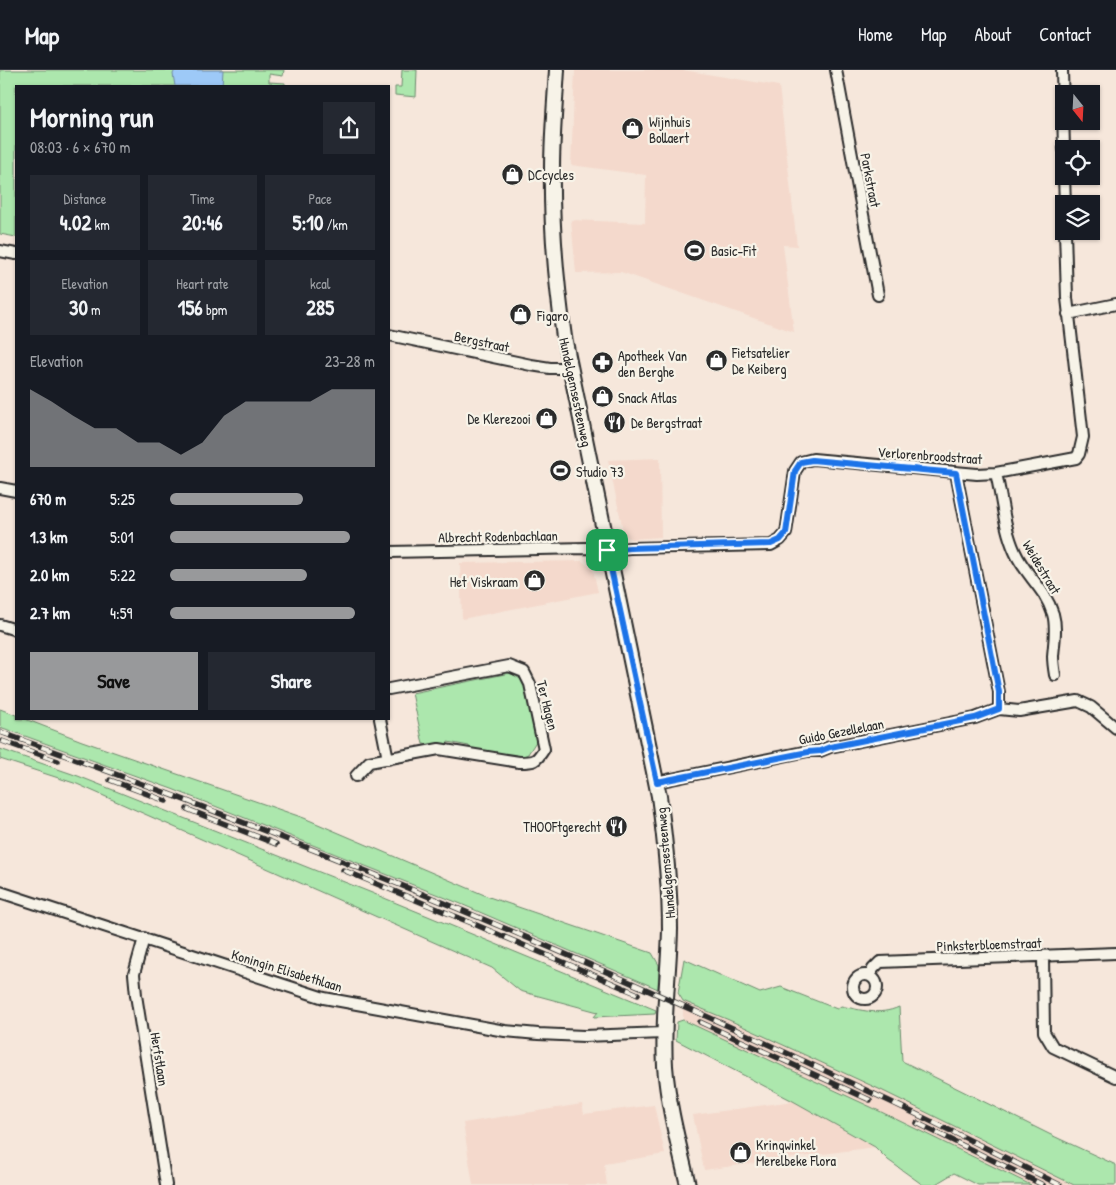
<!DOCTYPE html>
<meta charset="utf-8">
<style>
body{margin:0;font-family:"Patrick Hand",sans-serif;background:#242831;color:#f1f3f6;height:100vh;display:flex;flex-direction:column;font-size:19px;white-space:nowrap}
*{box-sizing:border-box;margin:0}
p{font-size:16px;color:#9ea1a6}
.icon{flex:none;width:28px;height:28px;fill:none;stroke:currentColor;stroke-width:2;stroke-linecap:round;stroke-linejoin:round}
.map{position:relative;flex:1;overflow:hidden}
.sheet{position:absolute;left:15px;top:15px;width:375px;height:635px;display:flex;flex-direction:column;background:#171b24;border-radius:0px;box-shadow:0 1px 4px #0004}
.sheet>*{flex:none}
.needle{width:32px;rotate:162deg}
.fabs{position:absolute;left:1055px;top:15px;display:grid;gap:10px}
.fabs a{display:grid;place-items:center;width:45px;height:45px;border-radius:0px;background:#171b24;box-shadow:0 1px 4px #0004;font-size:25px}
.pin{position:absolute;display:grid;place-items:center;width:42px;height:42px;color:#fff;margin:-21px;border-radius:10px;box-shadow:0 2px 8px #0006}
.round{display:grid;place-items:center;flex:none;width:52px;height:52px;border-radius:0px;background:#242831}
.overview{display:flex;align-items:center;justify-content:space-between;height:85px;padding:0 15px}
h1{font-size:28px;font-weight:700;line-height:38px}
.stats{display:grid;grid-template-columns:repeat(3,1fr);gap:8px;height:85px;padding:5px 15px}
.stats div{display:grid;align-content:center;border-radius:0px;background:#242831;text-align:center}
.stats b{font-size:21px;font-weight:700}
.stats small{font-size:14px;font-weight:400}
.stats p{font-size:14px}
.chart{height:140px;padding:10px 15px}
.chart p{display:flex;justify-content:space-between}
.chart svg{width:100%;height:90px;margin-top:5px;fill:#98999b;opacity:.7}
.cta{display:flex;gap:10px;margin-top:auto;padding:10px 15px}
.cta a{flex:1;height:58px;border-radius:0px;background:#98999b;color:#111;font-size:20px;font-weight:700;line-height:58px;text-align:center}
.cta a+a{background:#242831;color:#f1f3f6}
ul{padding:0 15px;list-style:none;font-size:16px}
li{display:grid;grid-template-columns:80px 60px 1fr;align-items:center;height:38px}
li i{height:12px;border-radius:6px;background:#98999b}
header{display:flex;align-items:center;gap:30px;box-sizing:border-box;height:70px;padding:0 25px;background:#171b24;border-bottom:1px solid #363941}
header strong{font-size:24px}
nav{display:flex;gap:28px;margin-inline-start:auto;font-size:18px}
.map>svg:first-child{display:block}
.built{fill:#f4d9cc}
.green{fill:#ace7ad;stroke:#6c896c}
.water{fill:#9dc9f7;stroke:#6f8aa5}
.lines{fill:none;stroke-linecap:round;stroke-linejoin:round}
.minor-casing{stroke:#2b2b2b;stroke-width:14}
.secondary-casing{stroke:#2b2b2b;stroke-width:18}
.minor{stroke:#f7f3e8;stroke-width:10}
.secondary{stroke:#f7f3e8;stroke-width:14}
.rail-casing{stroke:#2b2b2b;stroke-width:5.5}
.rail{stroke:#f7f3e8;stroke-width:4;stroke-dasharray:11;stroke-linecap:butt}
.route-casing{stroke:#fff;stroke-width:10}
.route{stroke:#1a73e8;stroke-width:6}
.labels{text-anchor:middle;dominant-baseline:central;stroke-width:4.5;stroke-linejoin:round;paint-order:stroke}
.poi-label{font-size:14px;fill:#2b2b2b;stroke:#f7f3e8;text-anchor:start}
.street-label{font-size:14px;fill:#2b2b2b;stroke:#f7f3e8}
</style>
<header>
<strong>Map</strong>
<nav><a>Home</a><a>Map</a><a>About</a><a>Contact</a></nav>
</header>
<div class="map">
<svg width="1116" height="1115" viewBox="0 0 1116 1115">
<rect width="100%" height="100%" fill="#f6e7db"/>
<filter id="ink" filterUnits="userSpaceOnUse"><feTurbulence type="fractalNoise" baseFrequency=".02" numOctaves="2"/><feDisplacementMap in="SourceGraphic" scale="10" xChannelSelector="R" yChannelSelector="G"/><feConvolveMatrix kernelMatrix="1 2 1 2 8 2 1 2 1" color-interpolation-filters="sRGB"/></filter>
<g filter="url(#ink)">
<path class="built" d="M575,0H683L779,16L797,176L783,175L794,262L621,202L576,203L571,150L645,153L646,105L571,95Z
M660,388L661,467L631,469L624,464L608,390Z
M582,491L593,500L598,522L462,549L460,493Z
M683,931L729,950L881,1020L1074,1115H1031L873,1038L683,950Z
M793,1031L875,1077L704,1100L693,1045Z
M582,1034L584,1044L654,1035L665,1084L604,1094L607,1115H473L463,1053Z"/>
<path class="green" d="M0,0H284L283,6L269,4V12L285,13V16H16V167L0,164Z
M402,0H417L416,27L395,25V17H401Z
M510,603L524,611L537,670L528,684L519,688L469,680V676L448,672L447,676L423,674L412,623Z
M0,639L16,645V649H25L82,671L304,748L489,827L652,883L659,895L658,919L461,834L172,719L0,657Z
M0,679L78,706L372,823L656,940L655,944L594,947L598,942L520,921L492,898L77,714L0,689Z
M684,889L760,923L781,917L837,939L841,936C861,940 879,946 899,937L902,991L1049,1064L1116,1095V1115H1074L881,1020L729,950L683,931L678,923Z
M683,950L873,1038L1031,1115H978L954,1103L934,1115H923L888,1090L875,1077L793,1031L676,970L677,952Z"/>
<path class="water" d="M175,0H223L222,16H175L173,4Z"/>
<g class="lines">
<defs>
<path id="minor" d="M836,0L878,225
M1062,0L1064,79
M1064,106L1065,134
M0,181L16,184
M1068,244L1116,234
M389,265L531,295L550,298H570
M956,403L999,622V639L1019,641L1078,631L1091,637L1116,658
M996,403C1002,429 1004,458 1015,482C1025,505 1045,518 1053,544C1057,558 1054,572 1053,586C1053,593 1054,599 1055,605
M0,418L16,421
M389,482L587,478L607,480L630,478L771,475L780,470L786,463L795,401L801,392L813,389L977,404L996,403L1076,388L1079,384L1083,367L1067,228L1065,161
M0,555L16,560
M380,649L388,689
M356,706L369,692L439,679L519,692C534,692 536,692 544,679L530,614L524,602L509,596L389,619
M657,712L808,681H820L830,677L975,648L999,639
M0,822L324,928L505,961L538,964L584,966L664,963
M144,868L134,904L136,925L166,1115
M1043,886L1044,962L1053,977L1116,1007
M853 917a12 12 0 1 1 24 0a12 12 0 1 1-24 0Z
M870,906L873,899L880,892L1116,883"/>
<path id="secondary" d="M557,0C555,33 552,66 552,99C551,155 556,211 564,267L659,726C665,770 670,814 670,859C669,904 662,950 665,996C668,1036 679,1076 688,1115"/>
</defs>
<use href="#minor" class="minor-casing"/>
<use href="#secondary" class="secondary-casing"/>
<use href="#minor" class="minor"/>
<use href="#secondary" class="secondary"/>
<defs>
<path id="rail" d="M0,662C362,791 717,942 1060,1115
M2,671L58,691
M110,710L166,731
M187,739L276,774
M343,800L474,854L638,924
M700,952L870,1030
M917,1053L1043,1115"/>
</defs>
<use href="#rail" class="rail-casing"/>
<use href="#rail" class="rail"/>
</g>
</g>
<g class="lines" filter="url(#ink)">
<defs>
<path id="route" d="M812,390L956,403L999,622V639L975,648L830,677L820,681L808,682L657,712L607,480L630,478L771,474L780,470L786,463L795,401L801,392Z"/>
</defs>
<use href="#route" class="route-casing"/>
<use href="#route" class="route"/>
</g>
<defs>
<symbol id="shop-disc" viewBox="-11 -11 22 22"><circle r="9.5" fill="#2b2b2b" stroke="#f7f3e8"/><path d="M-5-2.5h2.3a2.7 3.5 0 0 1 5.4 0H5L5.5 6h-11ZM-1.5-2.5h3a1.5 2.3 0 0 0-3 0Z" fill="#fff"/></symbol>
<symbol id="stadium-disc" viewBox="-11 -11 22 22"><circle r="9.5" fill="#2b2b2b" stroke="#f7f3e8"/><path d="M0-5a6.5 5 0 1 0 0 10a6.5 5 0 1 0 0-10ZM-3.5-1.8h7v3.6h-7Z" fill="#fff"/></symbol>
<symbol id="pharmacy-disc" viewBox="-11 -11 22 22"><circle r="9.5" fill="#2b2b2b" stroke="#f7f3e8"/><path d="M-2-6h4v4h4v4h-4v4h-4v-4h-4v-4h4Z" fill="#fff"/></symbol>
<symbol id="restaurant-disc" viewBox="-11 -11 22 22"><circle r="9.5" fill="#2b2b2b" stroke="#f7f3e8"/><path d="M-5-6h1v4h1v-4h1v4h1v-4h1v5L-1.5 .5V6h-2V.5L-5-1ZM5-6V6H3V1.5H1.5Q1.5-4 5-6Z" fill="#fff"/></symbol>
</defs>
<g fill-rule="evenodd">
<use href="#shop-disc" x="620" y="46" width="25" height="25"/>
<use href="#shop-disc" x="500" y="92" width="25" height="25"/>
<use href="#stadium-disc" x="682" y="168" width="25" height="25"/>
<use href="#shop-disc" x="508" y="232" width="25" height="25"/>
<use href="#shop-disc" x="704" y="278" width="25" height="25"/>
<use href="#pharmacy-disc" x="590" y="280" width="25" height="25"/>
<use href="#shop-disc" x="590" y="314" width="25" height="25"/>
<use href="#shop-disc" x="534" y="336" width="25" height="25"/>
<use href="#restaurant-disc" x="602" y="340" width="25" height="25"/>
<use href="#stadium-disc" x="548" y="388" width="25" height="25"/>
<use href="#shop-disc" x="522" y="498" width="25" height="25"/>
<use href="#restaurant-disc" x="604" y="744" width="25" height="25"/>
<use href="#shop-disc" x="728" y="1070" width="25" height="25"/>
</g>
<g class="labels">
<g class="poi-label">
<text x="649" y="51">Wijnhuis<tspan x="649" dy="16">Bollaert</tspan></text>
<text x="528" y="104">DCcycles</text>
<text x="711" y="180">Basic-Fit</text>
<text x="537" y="245">Figaro</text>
<text x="732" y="282">Fietsatelier<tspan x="732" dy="16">De Keiberg</tspan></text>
<text x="618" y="285">Apotheek Van<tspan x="618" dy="16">den Berghe</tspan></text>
<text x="618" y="327">Snack Atlas</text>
<text x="531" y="348" text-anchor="end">De Klerezooi</text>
<text x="631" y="352">De Bergstraat</text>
<text x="576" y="401">Studio 73</text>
<text x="518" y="511" text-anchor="end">Het Viskraam</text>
<text x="601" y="756" text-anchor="end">THOOFtgerecht</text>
<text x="756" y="1074">Kringwinkel<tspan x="756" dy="16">Merelbeke Flora</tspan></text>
</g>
<g class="street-label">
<text transform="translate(871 110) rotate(79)">Parkstraat</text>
<text transform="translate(482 271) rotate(12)">Bergstraat</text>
<text transform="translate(576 322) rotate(78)">Hundelgemsesteenweg</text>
<text transform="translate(930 385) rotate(4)">Verlorenbroodstraat</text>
<text transform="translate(498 466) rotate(-1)">Albrecht Rodenbachlaan</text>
<text transform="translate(1042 497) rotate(59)">Weidestraat</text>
<text transform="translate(548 635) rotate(76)">Ter Hagen</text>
<text transform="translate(841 661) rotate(-11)">Guido Gezellelaan</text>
<text transform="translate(665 793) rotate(-95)">Hundelgemsesteenweg</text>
<text transform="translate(989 874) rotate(-2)">Pinksterbloemstraat</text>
<text transform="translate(287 900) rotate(17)">Koningin Elisabethlaan</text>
<text transform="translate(160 989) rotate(81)">Herfstlaan</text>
</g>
</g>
</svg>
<div class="fabs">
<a><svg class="needle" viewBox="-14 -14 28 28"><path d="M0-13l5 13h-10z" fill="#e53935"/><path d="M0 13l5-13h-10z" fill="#9ea1a6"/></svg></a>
<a><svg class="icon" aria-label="locate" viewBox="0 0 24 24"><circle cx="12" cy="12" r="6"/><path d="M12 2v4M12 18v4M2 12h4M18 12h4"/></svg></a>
<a><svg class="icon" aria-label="layers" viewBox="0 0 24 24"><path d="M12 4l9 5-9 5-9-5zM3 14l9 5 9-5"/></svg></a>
</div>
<div class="pin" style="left:607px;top:480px;background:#1e9e55"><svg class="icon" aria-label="arrive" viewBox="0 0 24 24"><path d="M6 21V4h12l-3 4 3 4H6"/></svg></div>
<section class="sheet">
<div class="overview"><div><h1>Morning run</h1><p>08:03 · 6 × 670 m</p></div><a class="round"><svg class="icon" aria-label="share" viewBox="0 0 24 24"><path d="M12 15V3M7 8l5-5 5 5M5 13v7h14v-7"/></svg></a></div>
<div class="stats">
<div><p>Distance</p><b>4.02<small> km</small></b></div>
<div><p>Time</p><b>20:46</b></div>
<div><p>Pace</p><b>5:10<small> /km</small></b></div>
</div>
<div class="stats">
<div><p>Elevation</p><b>30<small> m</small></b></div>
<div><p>Heart rate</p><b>156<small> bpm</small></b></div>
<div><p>kcal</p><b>285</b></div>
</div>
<div class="chart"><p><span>Elevation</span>23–28 m</p>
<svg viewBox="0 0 160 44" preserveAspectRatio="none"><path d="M0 44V6L10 12L20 19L30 25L40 25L50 32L60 32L70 38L80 32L90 19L100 12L110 12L120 12L130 12L140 6L150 6L160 6V44z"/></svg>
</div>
<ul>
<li><b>670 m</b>5:25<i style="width:65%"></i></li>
<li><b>1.3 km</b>5:01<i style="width:88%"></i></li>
<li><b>2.0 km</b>5:22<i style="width:67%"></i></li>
<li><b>2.7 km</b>4:59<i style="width:90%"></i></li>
</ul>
<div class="cta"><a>Save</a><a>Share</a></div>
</section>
</div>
